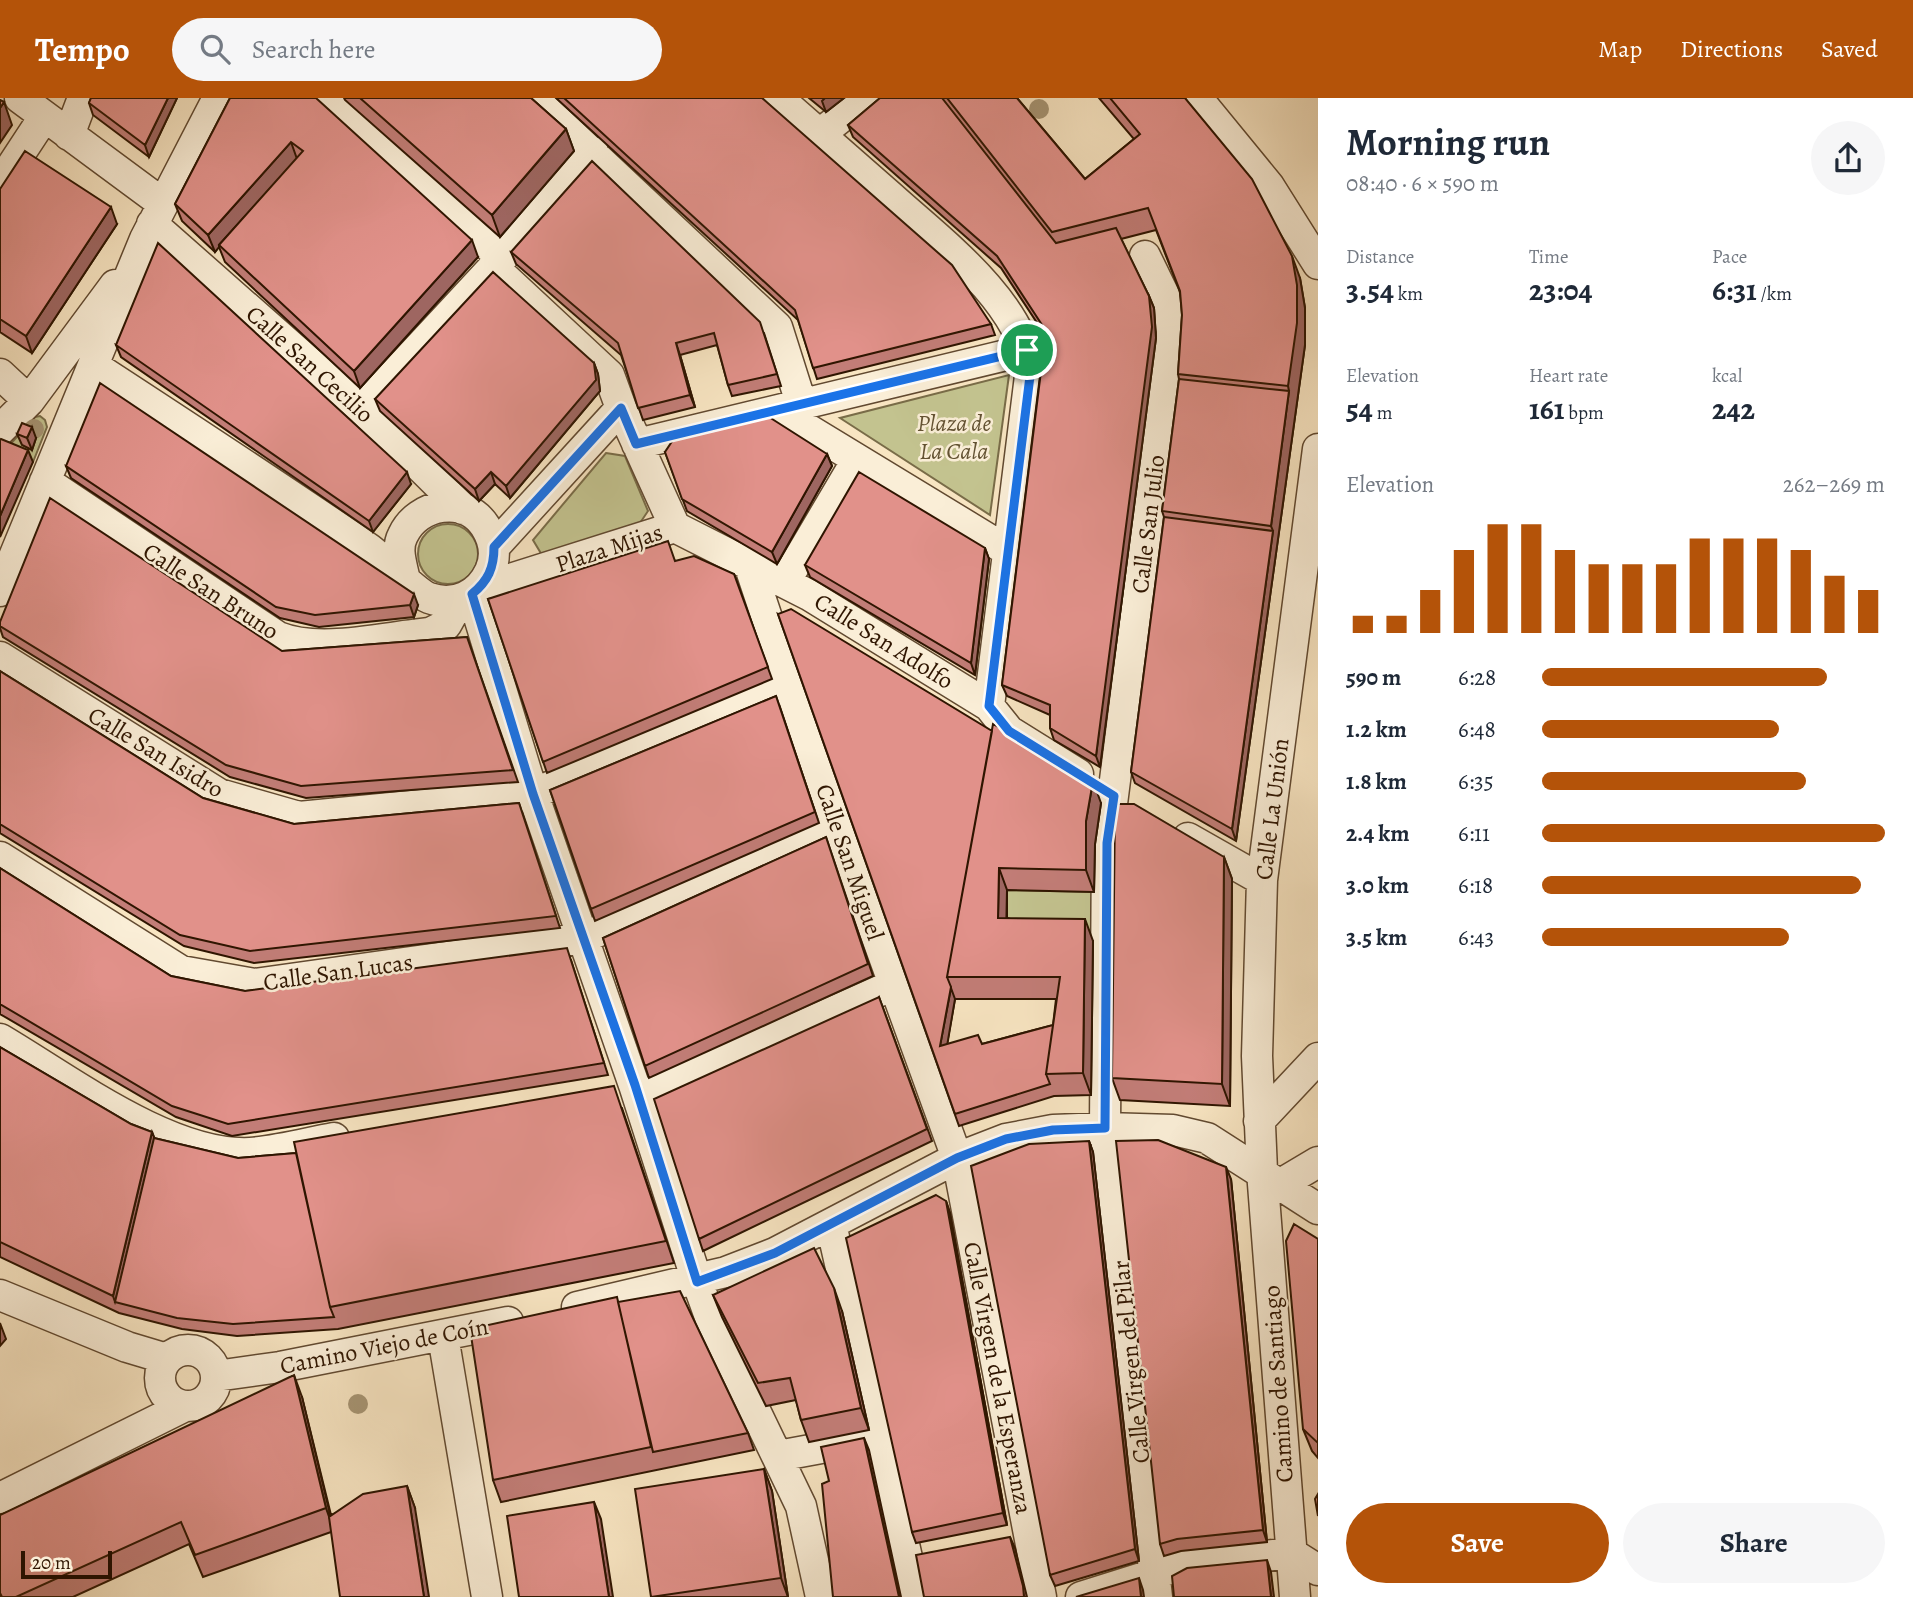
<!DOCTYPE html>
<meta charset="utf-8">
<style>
body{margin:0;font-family:Alegreya,serif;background:#f6f6f7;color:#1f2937;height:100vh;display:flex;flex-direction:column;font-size:26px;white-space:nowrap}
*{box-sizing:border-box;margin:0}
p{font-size:23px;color:#747a83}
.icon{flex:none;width:38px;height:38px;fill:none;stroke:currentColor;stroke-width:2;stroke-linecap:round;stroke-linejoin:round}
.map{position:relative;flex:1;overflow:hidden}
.details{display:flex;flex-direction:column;background:#fff;width:595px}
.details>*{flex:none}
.scale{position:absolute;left:21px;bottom:18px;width:91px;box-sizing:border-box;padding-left:7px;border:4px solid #2f1500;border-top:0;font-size:19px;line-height:24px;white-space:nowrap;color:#2f1500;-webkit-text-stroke:5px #faeed7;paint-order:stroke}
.pin{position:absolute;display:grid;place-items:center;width:60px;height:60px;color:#fff;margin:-30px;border:4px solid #fff;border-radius:50%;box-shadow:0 2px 7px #0007}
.round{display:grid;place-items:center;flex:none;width:74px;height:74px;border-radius:37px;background:#f6f6f7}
.head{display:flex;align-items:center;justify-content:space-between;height:119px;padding:0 28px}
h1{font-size:38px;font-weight:700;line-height:52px}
.figures{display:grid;grid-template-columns:repeat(3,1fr);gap:10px;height:119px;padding:7px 28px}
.figures div{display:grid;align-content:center}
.figures b{font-size:30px;font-weight:700}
.figures small{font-size:19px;font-weight:400}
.figures p{font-size:19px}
.chart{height:196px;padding:14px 28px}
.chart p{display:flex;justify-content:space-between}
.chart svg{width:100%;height:126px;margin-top:7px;stroke:#b45309;stroke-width:6}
.primary-button{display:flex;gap:14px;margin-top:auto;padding:14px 28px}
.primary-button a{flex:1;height:80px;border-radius:42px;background:#b45309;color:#fff;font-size:28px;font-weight:700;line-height:80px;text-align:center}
.primary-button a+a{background:#f6f6f7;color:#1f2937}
ul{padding:0 28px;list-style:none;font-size:23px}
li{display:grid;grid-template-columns:112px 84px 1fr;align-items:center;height:52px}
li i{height:18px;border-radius:9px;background:#b45309}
header{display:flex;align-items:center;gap:42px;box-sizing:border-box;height:98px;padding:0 35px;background:#b45309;color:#fff}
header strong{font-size:33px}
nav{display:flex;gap:38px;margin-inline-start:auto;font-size:24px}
.search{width:490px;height:63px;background:#f6f6f7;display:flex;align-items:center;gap:18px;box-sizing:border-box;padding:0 24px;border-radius:38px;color:#747a83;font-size:26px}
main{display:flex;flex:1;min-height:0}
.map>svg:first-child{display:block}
.green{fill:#c3c38f;stroke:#796c48;stroke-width:2}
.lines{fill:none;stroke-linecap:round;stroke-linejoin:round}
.minor-casing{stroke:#614930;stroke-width:33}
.minor{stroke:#faeed7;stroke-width:30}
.tree{fill:#a69473}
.wall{fill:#c27d77;stroke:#2f1500;stroke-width:2;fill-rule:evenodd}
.shaded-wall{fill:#9e6661;stroke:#2f1500;stroke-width:2}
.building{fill:#e1918a;stroke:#2f1500;stroke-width:2}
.route-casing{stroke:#fff;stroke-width:14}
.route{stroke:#1a73e8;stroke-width:9}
.labels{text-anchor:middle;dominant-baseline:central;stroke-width:5;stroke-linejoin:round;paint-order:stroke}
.street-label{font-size:24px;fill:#2f1500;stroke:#faeed7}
.park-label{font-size:24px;font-style:italic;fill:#635232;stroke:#faeed7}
</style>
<header>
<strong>Tempo</strong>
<div class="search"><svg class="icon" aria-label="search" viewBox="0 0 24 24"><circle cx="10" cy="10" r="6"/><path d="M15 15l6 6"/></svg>Search here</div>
<nav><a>Map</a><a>Directions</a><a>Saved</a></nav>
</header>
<main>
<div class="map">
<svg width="1318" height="1499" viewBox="0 0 1318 1499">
<rect width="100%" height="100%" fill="#f8e5c2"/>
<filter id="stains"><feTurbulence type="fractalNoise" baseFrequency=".00286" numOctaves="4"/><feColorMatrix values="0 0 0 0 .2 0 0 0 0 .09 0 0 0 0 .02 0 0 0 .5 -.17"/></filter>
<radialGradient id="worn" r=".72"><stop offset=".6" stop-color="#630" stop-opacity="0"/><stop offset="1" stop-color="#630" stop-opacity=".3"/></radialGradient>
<path class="green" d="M1009,277L990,417L840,320Z
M40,318L45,322L47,329L33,364L5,352L35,319Z
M606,355L625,358L648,413L638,428L542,457L533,442Z
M418 456a30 30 0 1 1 60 0a30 30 0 1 1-60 0Z
M1007,792L1094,794L1093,843L1006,842Z"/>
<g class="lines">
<defs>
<path id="minor" d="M20,0L162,105
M330,0L328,3L502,160
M533,0L777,229L802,308
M778,0C816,33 853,66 891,99C942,145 1017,200 1031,270L989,608
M1197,0L1269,88L1318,166
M820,36L865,0
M69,37L83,0
M0,86L44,19
M152,126L362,311L463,411
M1145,158L1164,197L1172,234L1107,745L1105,1030L1157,1499
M493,169L609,277L621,310
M94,268C186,328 278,388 368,450C385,462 415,495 429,500C455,509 479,497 490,473C497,458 494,442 485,428C465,397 418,405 403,437C396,450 401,464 404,478
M0,276L29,303
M362,311L502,160L593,54
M778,313L1008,453
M0,332L29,303L115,187
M637,346L1027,252
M45,383L278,539C320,556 384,539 430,535L446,527L460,502
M675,429L809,497L989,608L1009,633L1078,676
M749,466L837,729L957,1060L1041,1499
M785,484L857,362
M479,491L675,429L621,310L494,449
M0,493L145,141L218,0
M472,496L533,696L634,987L697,1183L710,1219L801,1408L821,1499
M0,559L219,696L299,719L533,696L789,586
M1188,740L1262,782
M0,759L181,873L255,886L583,840L837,729
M0,941C68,981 170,1059 250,1055C278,1053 307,1045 334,1040
M639,1000L893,887
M1259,1023L1318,960
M1281,1086L1318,1064
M831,1126L916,1499
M0,1197L127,1249L167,1261
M577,1209L726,1174L775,1155L957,1060L1006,1041L1053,1032L1105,1030L1173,1032L1207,1040L1318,1111
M443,1238L487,1499
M160 1280a28 28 0 1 1 56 0a28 28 0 1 1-56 0Z
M216,1278L280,1269L508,1224
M778,1358L859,1343
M0,1400L185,1308
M1081,1499L1183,1467L1291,1455L1318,1472
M1295,1499L1262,1073L1257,958L1262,782L1318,351"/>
</defs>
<use href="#minor" class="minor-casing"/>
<use href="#minor" class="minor"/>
</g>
<g class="tree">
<circle cx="1039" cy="11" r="10"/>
<circle cx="34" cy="331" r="10"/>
<circle cx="358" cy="1306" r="10"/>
</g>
<path class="wall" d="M91,0H177L149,59L93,17L89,5Z
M230,0L478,159L360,290L225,164L219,149L215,154L182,123L175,106Z
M344,0H531L566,31L574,53L500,139L345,2Z
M556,0H762L991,226L995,237L817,281L798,222Z
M809,0H844L826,14Z
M880,0H1017L1085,81L1134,41L1099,0H1185L1300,180L1305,210V247L1236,743L1135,685L1131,674L1164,419L1162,413L1179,281L1178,276L1182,217L1180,194L1156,132L1121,141L1149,198L1154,210L1156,240L1100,669L1054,642L1050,630V617L1007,598L1002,587L1045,237L1001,170L853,39L848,27Z
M0,91L117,126L32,255L0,234Z
M511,154L764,235L781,288L732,298L728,287L717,247L680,257L695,309L643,322L621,257L516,166Z
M116,247L411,386L373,434L121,259Z
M594,265L598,276L600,293L510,400L495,386L479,403L380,313L375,301Z
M17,336L36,340L32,352L22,347Z
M665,354L827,356L832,368L777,466L687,413Z
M66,368L418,507L414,519L319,529L280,520L71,380Z
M985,450L989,461L975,577L810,479L805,467Z
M675,463L734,476L772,581L547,675L488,501Z
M778,516L1101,705L1095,746L1094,794L1007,792V820L1093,843L1091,997L1054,998L959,1028ZM955,901H1056L1053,927L982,946H947Z
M0,524L282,553L467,539L518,684L306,700L230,679L3,539L0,530Z
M0,573L203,700L294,726L519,705L560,830L254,865L184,848L0,735Z
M776,598L819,725L595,823L550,692Z
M826,739L873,878L649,980L603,840Z
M1224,759L1232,781L1230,1008L1120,1002L1112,980Z
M0,770L171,878L245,893L571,862L608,977L232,1038L176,1019L0,916Z
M879,899L932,1043L703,1153L699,1141Z
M0,949L131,1026L152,1034L154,1040L238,1060L296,1055L622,1010L674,1165L338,1231L237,1238L182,1231L119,1215L0,1159Z
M1089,1043L1093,1054L1139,1463L1055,1488L1050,1477Z
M1231,1081L1267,1444L1181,1453L1164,1458L1160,1446Z
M946,1103L950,1115L1007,1427L916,1445L912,1434Z
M1318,1141V1360L1312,1353L1303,1331Z
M713,1197L842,1213L869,1332L809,1344L801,1322L796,1302L766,1308L722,1219Z
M618,1204L748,1335L754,1352L501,1404L493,1382Z
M302,1299L331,1417L407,1388L415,1410L331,1434L203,1479L189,1446L73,1499H0V1417Z
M764,1371L772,1393L788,1499H653Z"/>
<path class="shaded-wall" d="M168,0H177L149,59L145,47Z
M825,0H844L826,14L822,3Z
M4,4L12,27L0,45V10Z
M566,31L574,53L500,139L492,117Z
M291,44L297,61L219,147V149L215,154L208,137Z
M111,109L117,126L32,255L26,238Z
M472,142L478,159L360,290L354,273Z
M1292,158L1300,180L1305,210V247L1236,743L1232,731L1273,433L1271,428L1289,293L1288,288Z
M1149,198L1154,210L1156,240L1100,669L1096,658Z
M676,245L680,257L695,309L690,297Z
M594,265L598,276L600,293L510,400L506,388Z
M32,329L36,340L32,352L27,340Z
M28,352L33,364L0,439V418Z
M827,356L832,368L777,466L772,454Z
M407,374L411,386L373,434L369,423Z
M491,374L495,386L479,403L475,391Z
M985,450L989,461L975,577L971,565Z
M414,496L418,507L414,519L410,507Z
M1093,683L1101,705L1095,746L1094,794L1086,772V723Z
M1224,759L1232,781L1230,1008L1222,986Z
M999,770L1007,792L1006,842L998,820Z
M1085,821L1093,843L1091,997L1083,975Z
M951,890L955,901L945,960L940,948Z
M152,1034L159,1051L115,1204L113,1198Z
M1089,1043L1093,1054L1139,1463L1135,1451Z
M1226,1069L1231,1081L1267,1444L1263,1432Z
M946,1103L950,1115L1007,1427L1003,1415Z
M834,1190L842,1213L869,1332L861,1310Z
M0,1225L6,1241L0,1248Z
M294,1277L302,1299L334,1433L326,1410Z
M864,1340L869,1352L901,1499H899Z
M764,1371L772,1393L788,1499L781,1480Z
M407,1388L415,1410L429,1499H424Z
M594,1404L601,1421L613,1499H609Z
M1010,1439L1015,1450L1027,1499H1024Z
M1267,1462L1271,1474L1274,1499H1271Z
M1139,1480L1143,1492L1144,1499H1141Z"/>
<path class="building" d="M91,0H168L145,47L89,5Z
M230,0H316L472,142L354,273L219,147L303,53L291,44L208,137L175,106Z
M360,0H531L566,31L492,117Z
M564,0H762L952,167L991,226L813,270L795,212Z
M880,0H942L1056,145L1116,130L1149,198L1152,229L1096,658L1050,630V607L1002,587L1046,233L997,158L848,27Z
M947,0H1017L1085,81L1140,36L1110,0H1185L1252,81L1292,158L1297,187V225L1288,288L1178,276L1182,217L1180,193L1148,110L1052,134Z
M0,2L4,4L0,10Z
M25,53L111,109L26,238L0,221V91Z
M592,63L760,224L777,276L728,287L714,235L676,245L690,297L638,310L618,245L511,154Z
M158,145L407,374L369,423L116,247Z
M493,174L594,265L596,282L506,388L491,374L475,391L375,301Z
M1179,281L1289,293L1271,428L1162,413Z
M100,285L414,496L410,507L315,517L276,509L66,368Z
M769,319L827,356L772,454L682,401L665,354L673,342Z
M22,325L32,329L27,340L17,336Z
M1,341L28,352L0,418V342Z
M859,374L985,450L971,565L805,467Z
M50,400L282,553L467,539L513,672L301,688L226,667L0,528V524Z
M1164,419L1273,433L1232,731L1131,674Z
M668,443L675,463L694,458L734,476L768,569L543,664L488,501Z
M791,511L992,633L947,879L951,889L940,948L978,937L982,946L1053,927L1046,976L1050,986L955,1016L778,516Z
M0,573L203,700L294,726L519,705L556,818L250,853L180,837L0,726Z
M776,598L815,714L591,811L550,692Z
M993,626L1093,683L1086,723V772L999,770L998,820L1085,821L1083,975L1046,976L1060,879H947Z
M1115,706H1134L1224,759L1222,986L1112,980Z
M826,739L868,866L645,968L603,840Z
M0,770L171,878L245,893L567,850L604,965L228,1026L172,1008L0,906Z
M879,899L927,1031L699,1141L654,1001Z
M0,949L131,1026L152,1034L113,1198L0,1144Z
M614,988L666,1143L330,1209L294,1044Z
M154,1040L238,1060L296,1055L330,1209L334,1219L233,1226L177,1220L115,1204Z
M1158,1042L1226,1069L1263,1432L1177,1441L1160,1446L1116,1043Z
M1089,1043L1135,1451L1050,1477L971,1068L1029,1046Z
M936,1097L946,1103L1003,1415L912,1434L846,1140Z
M1294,1126L1318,1141V1345L1303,1331L1286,1143Z
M814,1150L834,1190L861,1310L801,1322L790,1280L758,1285L713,1197Z
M680,1193L748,1335L653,1354L618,1204Z
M617,1199L651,1349L493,1382L470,1231Z
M294,1277L326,1410L195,1457L181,1424L16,1499H2L0,1495V1417Z
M864,1340L899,1499H833L822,1386L829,1383L821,1349Z
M764,1371L781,1480L651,1499L635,1391Z
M407,1388L424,1499H340L329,1419L363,1396Z
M1318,1396V1418L1315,1401Z
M594,1404L609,1499H519L507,1418Z
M1010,1439L1023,1488L1024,1499H924L916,1457Z
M1267,1462L1271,1499H1174L1172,1478L1187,1470Z
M1139,1480L1141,1499H1076Z"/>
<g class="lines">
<defs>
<path id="route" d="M1027,252L1031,270L989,608L1009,633L1114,698L1107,745L1105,1030L1053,1032L1006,1041L957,1060L775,1155L697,1184L635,987L533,696L472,496C488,483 494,470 494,449L621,310L636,346Z"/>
</defs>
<use href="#route" class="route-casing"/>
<use href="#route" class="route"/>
</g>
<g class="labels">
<g class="street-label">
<text transform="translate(310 266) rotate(42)">Calle San Cecilio</text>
<text transform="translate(1148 426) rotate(-83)">Calle San Julio</text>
<text transform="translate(609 450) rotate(-18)">Plaza Mijas</text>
<text transform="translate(211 493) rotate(33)">Calle San Bruno</text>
<text transform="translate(884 543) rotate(32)">Calle San Adolfo</text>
<text transform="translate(156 654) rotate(31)">Calle San Isidro</text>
<text transform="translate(1272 711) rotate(-83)">Calle La Unión</text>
<text transform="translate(850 764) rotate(71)">Calle San Miguel</text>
<text transform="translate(338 874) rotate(-8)">Calle San Lucas</text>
<text transform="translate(384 1248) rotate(-11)">Camino Viejo de Coín</text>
<text transform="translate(1131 1264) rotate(-96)">Calle Virgen del Pilar</text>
<text transform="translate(998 1280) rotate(79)">Calle Virgen de la Esperanza</text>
<text transform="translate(1278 1286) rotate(-94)">Camino de Santiago</text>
</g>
<g class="park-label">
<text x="954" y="325">Plaza de<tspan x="954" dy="28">La Cala</tspan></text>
</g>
</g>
<rect width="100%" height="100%" filter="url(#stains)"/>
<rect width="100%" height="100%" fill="url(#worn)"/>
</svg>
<div class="scale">20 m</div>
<div class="pin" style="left:1027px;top:252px;background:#1e9e55"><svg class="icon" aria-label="arrive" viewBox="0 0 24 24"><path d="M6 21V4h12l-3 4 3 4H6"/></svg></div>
</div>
<section class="details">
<div class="head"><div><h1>Morning run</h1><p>08:40 · 6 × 590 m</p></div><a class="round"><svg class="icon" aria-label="share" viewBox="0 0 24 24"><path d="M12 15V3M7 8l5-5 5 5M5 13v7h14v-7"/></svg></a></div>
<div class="figures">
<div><p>Distance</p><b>3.54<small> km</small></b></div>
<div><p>Time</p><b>23:04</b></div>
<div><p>Pace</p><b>6:31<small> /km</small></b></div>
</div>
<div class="figures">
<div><p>Elevation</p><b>54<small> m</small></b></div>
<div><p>Heart rate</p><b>161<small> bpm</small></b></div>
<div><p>kcal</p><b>242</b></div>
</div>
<div class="chart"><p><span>Elevation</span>262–269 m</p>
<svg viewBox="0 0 160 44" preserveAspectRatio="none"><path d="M5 44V38M15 44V38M25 44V29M35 44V15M45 44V6M55 44V6M65 44V15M75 44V20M85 44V20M95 44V20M105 44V11M115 44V11M125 44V11M135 44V15M145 44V24M155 44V29"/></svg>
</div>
<ul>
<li><b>590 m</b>6:28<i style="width:83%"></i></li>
<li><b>1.2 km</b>6:48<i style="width:69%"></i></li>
<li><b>1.8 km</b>6:35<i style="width:77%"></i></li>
<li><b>2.4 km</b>6:11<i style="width:100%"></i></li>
<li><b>3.0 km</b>6:18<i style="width:93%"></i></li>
<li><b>3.5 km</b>6:43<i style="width:72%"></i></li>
</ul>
<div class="primary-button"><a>Save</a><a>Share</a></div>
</section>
</main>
